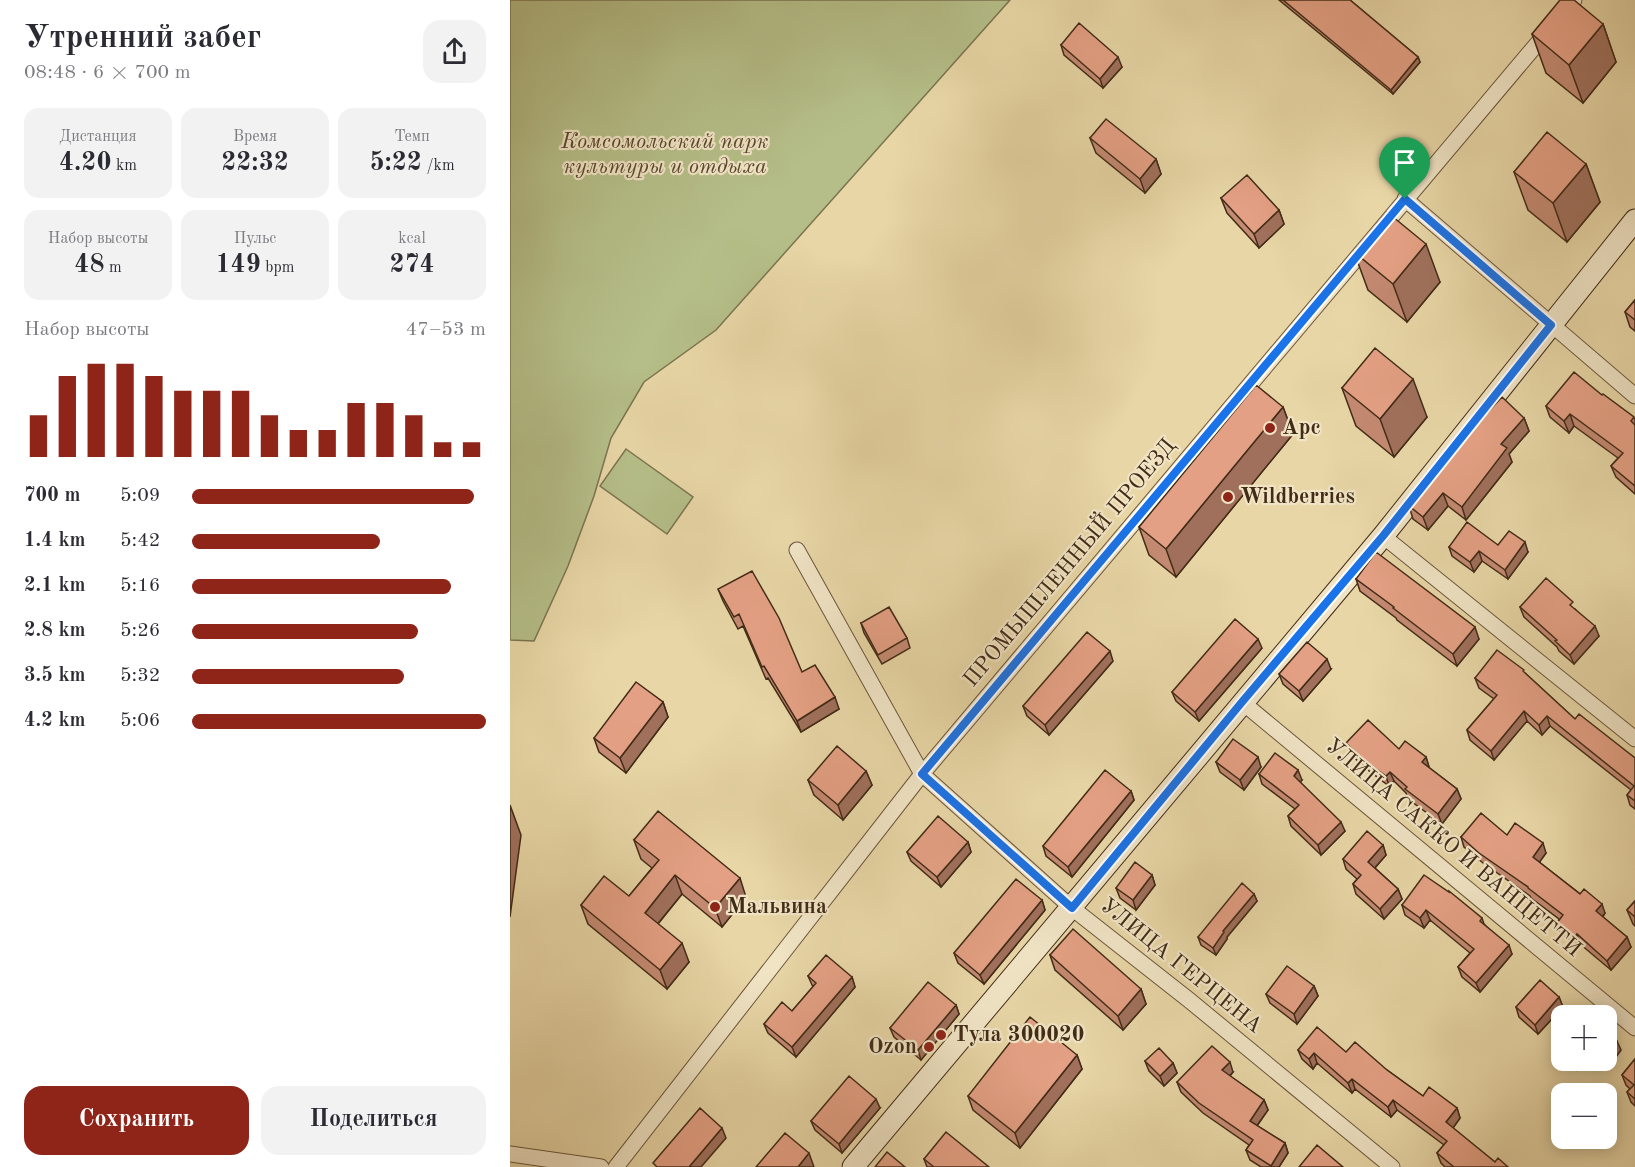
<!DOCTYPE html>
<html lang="ru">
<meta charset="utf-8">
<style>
body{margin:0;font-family:"Old Standard TT",serif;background:#f2f2f3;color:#2b2b33;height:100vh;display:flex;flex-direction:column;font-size:22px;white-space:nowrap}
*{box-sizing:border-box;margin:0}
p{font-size:20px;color:#7c7c81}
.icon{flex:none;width:33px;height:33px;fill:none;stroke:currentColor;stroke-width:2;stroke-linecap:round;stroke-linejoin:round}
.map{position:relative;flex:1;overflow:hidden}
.sheet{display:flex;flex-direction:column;background:#fff;width:510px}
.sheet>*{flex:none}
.controls{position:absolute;left:1041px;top:1005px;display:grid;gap:12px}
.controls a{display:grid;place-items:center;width:66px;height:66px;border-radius:12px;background:#fff;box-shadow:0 3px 15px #0003;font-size:30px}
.pin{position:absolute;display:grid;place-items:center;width:51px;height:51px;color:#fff;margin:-62px -26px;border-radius:50% 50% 50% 0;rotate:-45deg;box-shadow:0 0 6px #0007}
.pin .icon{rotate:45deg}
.round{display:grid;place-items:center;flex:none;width:63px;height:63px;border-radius:18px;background:#f2f2f3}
.headline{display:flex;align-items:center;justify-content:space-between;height:102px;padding:0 24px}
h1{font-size:33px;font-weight:800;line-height:45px}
.metrics{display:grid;grid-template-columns:repeat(3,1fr);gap:9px;height:102px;padding:6px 24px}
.metrics div{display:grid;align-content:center;border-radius:15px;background:#f2f2f3;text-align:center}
.metrics b{font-size:26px;font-weight:800}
.metrics small{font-size:16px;font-weight:400}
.metrics p{font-size:16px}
.chart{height:168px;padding:12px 24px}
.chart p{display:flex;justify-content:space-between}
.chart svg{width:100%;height:108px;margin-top:6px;stroke:#8f2418;stroke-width:6}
.button{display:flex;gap:12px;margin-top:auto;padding:12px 24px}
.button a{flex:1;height:69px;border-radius:18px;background:#8f2418;color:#fff;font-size:24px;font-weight:800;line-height:69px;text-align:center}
.button a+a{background:#f2f2f3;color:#2b2b33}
ul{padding:0 24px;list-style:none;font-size:20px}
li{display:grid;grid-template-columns:96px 72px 1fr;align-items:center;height:45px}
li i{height:15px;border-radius:8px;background:#8f2418}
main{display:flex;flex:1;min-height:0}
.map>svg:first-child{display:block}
.park{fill:#b5be88;stroke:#7c7450;stroke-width:1.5}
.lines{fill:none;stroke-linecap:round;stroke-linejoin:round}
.street-casing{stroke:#6c563b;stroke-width:17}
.secondary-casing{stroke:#422b17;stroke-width:23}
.street{stroke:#f0e4c5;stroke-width:15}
.secondary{stroke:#f0e4c5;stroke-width:21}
.wall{fill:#c48a72;stroke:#422b17;stroke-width:1.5}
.shaded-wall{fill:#a0705c;stroke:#422b17;stroke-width:1.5}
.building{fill:#e4a084;stroke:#422b17;stroke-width:1.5}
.route-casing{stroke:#fff;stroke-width:12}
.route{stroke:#1a73e8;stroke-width:8}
.poi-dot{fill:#8f2418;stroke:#f0e4c5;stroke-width:2}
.labels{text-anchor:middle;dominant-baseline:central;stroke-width:4.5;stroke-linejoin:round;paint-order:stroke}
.park-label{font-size:22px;font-style:italic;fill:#59482e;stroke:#f0e4c5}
.poi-label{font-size:22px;font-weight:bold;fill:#422b17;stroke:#f0e4c5;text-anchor:start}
.street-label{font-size:22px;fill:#422b17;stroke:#f0e4c5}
</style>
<main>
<section class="sheet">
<div class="headline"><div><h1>Утренний забег</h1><p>08:48 · 6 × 700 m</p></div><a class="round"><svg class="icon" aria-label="share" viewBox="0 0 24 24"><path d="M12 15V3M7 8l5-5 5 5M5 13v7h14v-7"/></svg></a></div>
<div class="metrics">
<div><p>Дистанция</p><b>4.20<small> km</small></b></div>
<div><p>Время</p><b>22:32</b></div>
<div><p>Темп</p><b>5:22<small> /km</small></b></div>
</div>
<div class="metrics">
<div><p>Набор высоты</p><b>48<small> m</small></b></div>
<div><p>Пульс</p><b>149<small> bpm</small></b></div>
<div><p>kcal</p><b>274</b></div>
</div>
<div class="chart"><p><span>Набор высоты</span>47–53 m</p>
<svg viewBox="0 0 160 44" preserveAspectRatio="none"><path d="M5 44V27M15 44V11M25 44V6M35 44V6M45 44V11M55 44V17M65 44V17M75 44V17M85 44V27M95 44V33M105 44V33M115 44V22M125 44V22M135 44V27M145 44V38M155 44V38"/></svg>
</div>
<ul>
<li><b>700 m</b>5:09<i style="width:96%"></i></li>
<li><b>1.4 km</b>5:42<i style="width:64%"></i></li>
<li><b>2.1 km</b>5:16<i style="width:88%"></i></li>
<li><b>2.8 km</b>5:26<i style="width:77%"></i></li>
<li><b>3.5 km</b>5:32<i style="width:72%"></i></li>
<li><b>4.2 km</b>5:06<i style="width:100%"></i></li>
</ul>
<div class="button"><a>Сохранить</a><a>Поделиться</a></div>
</section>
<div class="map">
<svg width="1125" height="1167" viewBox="0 0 1125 1167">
<rect width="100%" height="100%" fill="#e8d6a6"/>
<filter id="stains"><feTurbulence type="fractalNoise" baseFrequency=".00333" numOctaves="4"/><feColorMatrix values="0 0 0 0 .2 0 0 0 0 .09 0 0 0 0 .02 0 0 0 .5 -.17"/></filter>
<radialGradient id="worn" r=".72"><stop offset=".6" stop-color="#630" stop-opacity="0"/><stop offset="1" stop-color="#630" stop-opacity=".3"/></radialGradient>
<path class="park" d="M0,0H500L206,330L134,382L101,438L84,496L58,566L24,641L0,640Z
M116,449L183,497L157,534L90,486Z"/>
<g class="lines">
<defs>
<path id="street" d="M895,199L1125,396
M873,536L1125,739
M287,550L412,774L562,908L679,1000L882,1167
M732,702L1125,1028
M0,1154L91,1167
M106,1167L412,774L1064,0"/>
<path id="secondary" d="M343,1167L873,536L1125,220"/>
</defs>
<use href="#street" class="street-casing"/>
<use href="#secondary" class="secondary-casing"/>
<use href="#street" class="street"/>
<use href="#secondary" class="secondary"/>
</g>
<path class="wall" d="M769,0H840L908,57L910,62L883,94Z
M1093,24L1106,62L1073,103L1036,73L1022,34Z
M551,45L612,67L593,88L554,55Z
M580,138L646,159L651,174L635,193L586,153Z
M1076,164L1090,202L1057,242L1018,210L1004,172Z
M711,198L769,210L774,224L749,248L717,213Z
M844,252L930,282L897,322L858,290Z
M1125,300V331L1120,327L1115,312Z
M832,388L917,417L884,457L846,426Z
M1092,395L1125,419V494L1106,477L1101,466L1108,458L1064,426L1059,433L1040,417L1036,406Z
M773,407L783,434L666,577L639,555L629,527Z
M1014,418L1019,431L999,454L1002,462L956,520L938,506L918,530L903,519L899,506L966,425Z
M988,545L1018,552L998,579L972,561L964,572L942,556L939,547Z
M846,579L969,639L947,666L887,620L886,618L850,591Z
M208,589L292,672L329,709L291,732L258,678L256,679L233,626L228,629L213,601Z
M1010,607L1065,609L1089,636L1064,664L1049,651L1047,647L1014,617Z
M351,623L397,638L400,648L372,664L354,633Z
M752,648L689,721L666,701L662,692Z
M603,661L539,735L517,716L513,706Z
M821,669L793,701L773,684L769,674Z
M1015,673L1065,719L1125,758V809L1120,805L1117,795L1121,790L1040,726L1032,735L1017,721L984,760L960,740L957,730L984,699L969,688L965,678Z
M153,702L158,717L116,773L89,752L84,738Z
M836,743L889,749L916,757L919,767V768L947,789L951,799L932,824L898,799L896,793L884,781L879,786L859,771L839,753Z
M706,762L751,767L734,790L710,772Z
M356,771L362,785L333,820L304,795L298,780Z
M749,774L792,780L790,782L835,831L811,855L781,826L778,816L785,809L752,784Z
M621,791L624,800L562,877L536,856L533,846Z
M997,835L1036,853L1029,862L1095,913L1093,917L1117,937L1121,947L1101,970L1070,944L1068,947L1050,932L1047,923L1049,919L1021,898L1020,896L973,863L954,847L951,837Z
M124,840L236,897L212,927L172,894L148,924L179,962L157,989L78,924L71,905L119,896L142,868L131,859Z
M458,842L461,852L431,887L401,861L397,852Z
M873,845L876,855L865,868L888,889L892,899L874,919L846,894L843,884L847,879L836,869L833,859Z
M642,875L645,885L626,910L610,898L606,888Z
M744,894L747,901L717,937V939L706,955L691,945L688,937Z
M532,900L535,910L474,984L448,963L444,953Z
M1125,901V926L1123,924L1117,910Z
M892,905L972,918L974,924L1002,954L970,992L952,977L948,967L960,953L920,920L914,928L895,915Z
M540,955L631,989L636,1004L613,1030L545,970Z
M298,976L342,977L345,987L286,1057L258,1033L254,1024L282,1011L303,987Z
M804,986L808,996L787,1024L760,1003L756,994Z
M1049,997L1053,1007L1028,1034L1009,1017L1006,1007Z
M446,1005L449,1014L411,1060L384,1037L380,1028Z
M1052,1040V1056L1047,1046Z
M788,1050L836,1052L877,1070L913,1096L947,1108L950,1118L943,1128L985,1162L998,1167H935L931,1163L927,1153L934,1145L887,1110L881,1117L845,1089L842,1093L807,1063L803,1069L792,1059Z
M1111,1050L1097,1069L1087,1060H1096Z
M567,1055L572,1069L510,1148L463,1110L458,1096Z
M1125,1059V1106L1121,1102L1117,1092L1120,1089L1116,1085L1112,1075Z
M1056,1060H1076L1067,1070Z
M635,1061L663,1063L667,1073L654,1086L639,1071Z
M723,1072L720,1076L754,1100L758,1110L747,1126L775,1143L778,1153L769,1167H751L740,1160L736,1150L739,1145L693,1113L671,1092L667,1082Z
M370,1108L332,1153L305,1130L301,1121Z
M414,1159L479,1167H417Z"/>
<path class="shaded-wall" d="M1093,24L1106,62L1073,103L1059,65Z
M608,57L612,67L593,88L590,79Z
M908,57L910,62L883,94L881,90Z
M646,159L651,174L635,193L630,179Z
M1076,164L1090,202L1057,242L1043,203Z
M769,210L774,224L749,248L744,234Z
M916,244L930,282L897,322L883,284Z
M903,379L917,417L884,457L870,419Z
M773,407L783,434L666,577L656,549Z
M1060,414L1064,426L1059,433L1054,421Z
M1014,418L1019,431L999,454L1002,462L956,520L952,507L991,444Z
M933,493L938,506L918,530L913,517Z
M1015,542L1018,552L998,579L995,570Z
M969,551L972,561L964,572L960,562Z
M1085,626L1089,636L1064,664L1060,655Z
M965,627L969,639L947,666L943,654Z
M748,639L752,648L689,721L685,712Z
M600,651L603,661L539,735L535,725Z
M817,659L821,669L793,701L789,691Z
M325,697L329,709L291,732L287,721Z
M153,702L158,717L116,773L110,758Z
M1014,711L1017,721L984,760L981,751Z
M1037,716L1040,726L1032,735L1029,725Z
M748,757L751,767L734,790L730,780Z
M916,757L919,767L915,772L912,762Z
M788,770L792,780L787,785L784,776Z
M356,771L362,785L333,820L328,805Z
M880,772L884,781L879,786L876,776Z
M947,789L951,799L932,824L928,814Z
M621,791L624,800L562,877L558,867Z
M0,805L11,835L0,917Z
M831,822L835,831L811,855L808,845Z
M458,842L461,852L431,887L427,877Z
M1033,843L1036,853L1026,867L1023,857Z
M873,845L876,855L861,872L858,862Z
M165,875L172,894L141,932L135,913Z
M642,875L645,885L626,910L623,900Z
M230,878L236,897L212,927L205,908Z
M888,889L892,899L874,919L870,909Z
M744,894L747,901L717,937V939L706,955L703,948L713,931Z
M532,900L535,910L474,984L470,975Z
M1092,904L1095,913L1089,921L1086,911Z
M916,910L920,920L914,928L910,918Z
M1067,934L1070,944L1068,947L1065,937Z
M1117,937L1121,947L1101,970L1097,961Z
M172,943L179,962L157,989L150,970Z
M999,945L1002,954L970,992L966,983Z
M342,977L345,987L286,1057L282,1047Z
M804,986L808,996L787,1024L784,1014Z
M631,989L636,1004L613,1030L608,1016Z
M1049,997L1053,1007L1028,1034L1025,1025Z
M446,1005L449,1014L411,1060L408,1050Z
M1107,1041L1111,1050L1097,1069L1094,1060H1096V1055Z
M804,1053L807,1063L803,1069L799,1059Z
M567,1055L572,1069L510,1148L505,1133Z
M1064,1060H1076L1067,1070Z
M720,1062L723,1072L716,1080L712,1070Z
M663,1063L667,1073L654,1086L650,1076Z
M842,1079L845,1089L842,1093L838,1083Z
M366,1099L370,1108L332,1153L329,1144Z
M754,1100L758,1110L743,1131L740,1121Z
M883,1100L887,1110L881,1117L878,1107Z
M947,1108L950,1118L940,1132L936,1122Z
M212,1128L216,1138L191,1167H179Z
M775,1143L778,1153L769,1167H761V1166Z
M299,1153L304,1167H288Z"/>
<path class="building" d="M773,0H840L908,57L881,90Z
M1050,0H1064L1093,24L1059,65L1022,34Z
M569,23L608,57L590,79L551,45Z
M596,119L646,159L630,179L580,138Z
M1037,132L1076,164L1043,203L1004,172Z
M737,175L769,210L744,234L711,198Z
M877,212L916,244L883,284L844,252Z
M1125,300V320L1115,312Z
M865,348L903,379L870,419L832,388Z
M1064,372L1092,395L1093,394L1124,417L1121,421L1125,425V486L1101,466L1113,453L1060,414L1054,421L1036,406Z
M746,385L773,407L656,549L629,527Z
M992,397L1014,418L991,444L997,448L952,507L933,493L913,517L899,506L964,423L966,425Z
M957,522L988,545L999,531L1015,542L995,570L969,551L960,562L939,547Z
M866,552L965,627L943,654L883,608L884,607L846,579Z
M242,571L269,618L292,672L305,665L325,697L287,721L254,666L252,667L229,614L224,617L208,589Z
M1036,578L1063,602L1060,605L1085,626L1060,655L1045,641L1047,640L1010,607Z
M379,607L397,638L368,655L351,623Z
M725,619L748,639L685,712L662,692Z
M577,632L600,651L535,725L513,706Z
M797,642L817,659L789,691L769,674Z
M987,650L1014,670L1013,671L1065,719L1069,714L1125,758V801L1117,795L1124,786L1037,716L1029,725L1014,711L981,751L957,730L987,695L965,678Z
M126,682L153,702L110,758L84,738Z
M858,720L889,749L895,741L916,757L912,762L947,789L928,814L895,789L897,787L880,772L876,776L855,761L836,743Z
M723,739L748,757L730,780L706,762Z
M327,746L356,771L328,805L298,780Z
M765,753L788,770L784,776L831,822L808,845L778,816L789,805L749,774Z
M595,770L621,791L558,867L533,846Z
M148,811L230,878L205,908L165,875L135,913L172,943L150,970L71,905L94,876L119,896L149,860L124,840Z
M971,813L997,835L1005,823L1033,843L1023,857L1070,894L1074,889L1092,904L1086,911L1117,937L1097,961L1067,934L1065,937L1047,923L1053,915L1018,888V887L969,853L951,837Z
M428,816L458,842L427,877L397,852Z
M857,831L873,845L858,862L888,889L870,909L843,884L851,875L833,859Z
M625,862L642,875L623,900L606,888Z
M914,875L939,892V891L972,918L970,921L999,945L966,983L948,967L964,949L916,910L910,918L892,905Z
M506,879L532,900L470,975L444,953Z
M732,883L744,894L713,931L714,932L703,948L688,937Z
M1125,901V917L1117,910Z
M563,929L631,989L608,1016L540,955Z
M316,955L342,977L282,1047L254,1024L272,1002L282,1011L306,983L298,976Z
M777,966L804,986L784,1014L756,994Z
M1030,980L1049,997L1025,1025L1006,1007Z
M418,982L446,1005L408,1050L380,1028Z
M520,1017L567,1055L505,1133L458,1096Z
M807,1027L836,1052L845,1042L877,1070L913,1096L919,1087L947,1108L936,1122L985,1162L988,1158L998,1167H944L927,1153L937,1141L883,1100L878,1107L842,1079L838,1083L804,1053L799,1059L788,1050Z
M1096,1031L1107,1041L1096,1055Z
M1052,1040V1050L1047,1046Z
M702,1046L720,1062L712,1070L754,1100L740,1121L775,1143L761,1166L736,1150L743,1140L689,1103L667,1082Z
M649,1048L663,1063L650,1076L635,1061Z
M1125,1059V1099L1117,1092L1124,1085L1112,1075Z
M339,1076L366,1099L329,1144L301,1121Z
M190,1108L212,1128L179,1167H147L143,1163Z
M436,1132L479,1167H424L414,1159Z
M275,1133L299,1153L288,1167H246Z
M807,1145L833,1167H789Z
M377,1152L395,1167H365Z"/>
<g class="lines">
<defs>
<path id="route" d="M895,199L1041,325L873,536L732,702L562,908L412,774Z"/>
</defs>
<use href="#route" class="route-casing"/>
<use href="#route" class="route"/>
</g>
<g class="poi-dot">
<circle cx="760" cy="428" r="6"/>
<circle cx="718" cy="497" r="6"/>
<circle cx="205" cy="907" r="6"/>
<circle cx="431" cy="1035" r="6"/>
<circle cx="419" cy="1047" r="6"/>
</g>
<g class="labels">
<g class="park-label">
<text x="155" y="142">Комсомольский парк<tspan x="155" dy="25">культуры и отдыха</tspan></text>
</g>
<g class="poi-label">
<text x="772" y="428">Арс</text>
<text x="730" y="497">Wildberries</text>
<text x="217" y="907">Мальвина</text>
<text x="443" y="1035">Тула 300020</text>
<text x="407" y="1047" text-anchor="end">Ozon</text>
</g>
<g class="street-label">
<text transform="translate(560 563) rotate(-50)">ПРОМЫШЛЕННЫЙ ПРОЕЗД</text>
<text transform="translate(943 848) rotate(40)">УЛИЦА САККО И ВАНЦЕТТИ</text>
<text transform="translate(671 966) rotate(39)">УЛИЦА ГЕРЦЕНА</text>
</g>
</g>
<rect width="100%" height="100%" filter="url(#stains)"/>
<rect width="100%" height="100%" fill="url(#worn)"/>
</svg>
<div class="controls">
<a>+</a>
<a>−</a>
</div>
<div class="pin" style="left:895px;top:199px;background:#1e9e55"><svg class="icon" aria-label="arrive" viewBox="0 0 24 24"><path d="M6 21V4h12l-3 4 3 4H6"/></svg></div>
</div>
</main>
